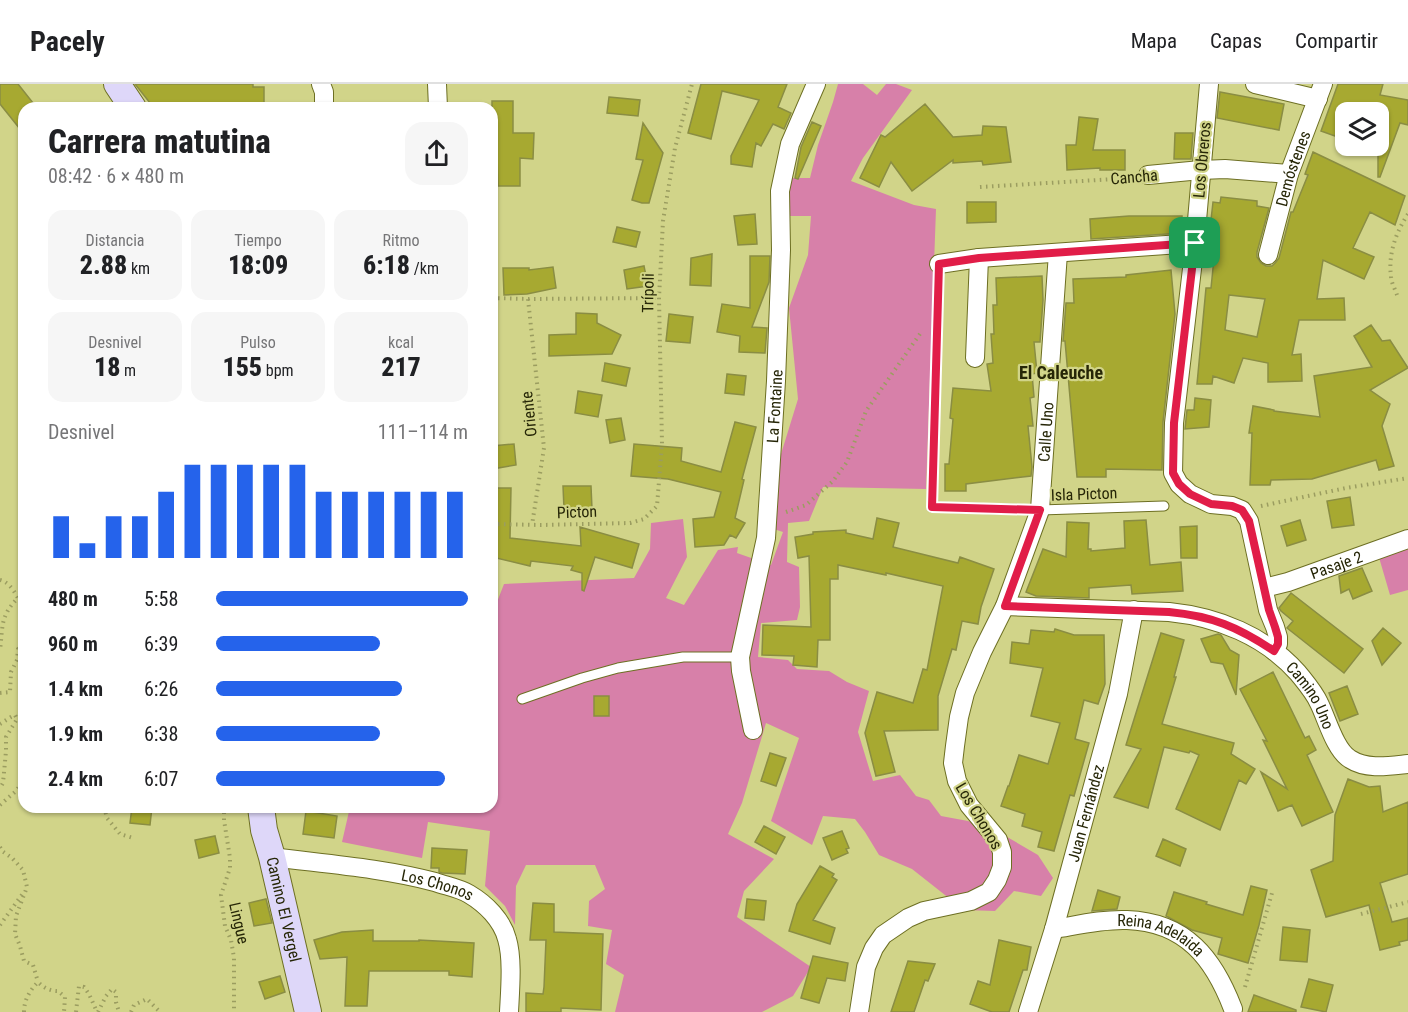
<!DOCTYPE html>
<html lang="es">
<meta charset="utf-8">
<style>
body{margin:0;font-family:"Roboto Condensed",sans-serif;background:#f6f6f6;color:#202124;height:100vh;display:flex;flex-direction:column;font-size:22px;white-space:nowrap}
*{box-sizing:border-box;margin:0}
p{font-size:20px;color:#757577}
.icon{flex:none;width:33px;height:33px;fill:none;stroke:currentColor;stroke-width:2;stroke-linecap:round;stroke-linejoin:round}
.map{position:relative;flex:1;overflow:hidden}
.panel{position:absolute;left:18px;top:18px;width:480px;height:711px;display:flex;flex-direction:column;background:#fff;border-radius:18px;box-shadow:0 2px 4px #0004}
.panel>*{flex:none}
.controls{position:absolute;left:1335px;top:18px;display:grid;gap:12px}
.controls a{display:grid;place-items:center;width:54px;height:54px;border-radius:12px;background:#fff;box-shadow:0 2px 4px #0004;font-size:30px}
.pin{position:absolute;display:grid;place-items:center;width:51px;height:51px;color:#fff;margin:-26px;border-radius:12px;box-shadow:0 3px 9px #0006}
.round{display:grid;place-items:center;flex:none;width:63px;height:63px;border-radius:18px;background:#f6f6f6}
.summary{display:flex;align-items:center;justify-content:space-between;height:102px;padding:0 30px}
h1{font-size:33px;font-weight:800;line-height:45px}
.stats{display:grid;grid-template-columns:repeat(3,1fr);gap:9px;height:102px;padding:6px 30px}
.stats div{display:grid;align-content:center;border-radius:15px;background:#f6f6f6;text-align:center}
.stats b{font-size:26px;font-weight:800}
.stats small{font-size:16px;font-weight:400}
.stats p{font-size:16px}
.chart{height:168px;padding:12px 30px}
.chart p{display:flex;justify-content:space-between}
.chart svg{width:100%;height:108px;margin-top:6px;stroke:#2563eb;stroke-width:6}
ul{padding:0 30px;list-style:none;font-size:20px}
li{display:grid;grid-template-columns:96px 72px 1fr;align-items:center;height:45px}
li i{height:15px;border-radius:8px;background:#2563eb}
header{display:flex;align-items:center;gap:36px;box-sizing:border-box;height:84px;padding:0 30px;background:#fff;border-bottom:2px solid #e0e0e0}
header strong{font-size:28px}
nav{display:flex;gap:33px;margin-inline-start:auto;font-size:21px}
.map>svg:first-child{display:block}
.green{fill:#d780a9}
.building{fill:#a7a931;stroke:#8a8d43;stroke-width:1.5;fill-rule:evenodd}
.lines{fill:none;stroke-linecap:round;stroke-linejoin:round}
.lane-casing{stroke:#6d6f23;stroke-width:11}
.street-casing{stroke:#6d6f23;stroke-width:20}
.secondary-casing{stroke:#6d6f23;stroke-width:28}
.path{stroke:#9b9d60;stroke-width:4;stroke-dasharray:1.5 4.5;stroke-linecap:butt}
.lane{stroke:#fff;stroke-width:9}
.street{stroke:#fff;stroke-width:18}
.secondary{stroke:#ded7f9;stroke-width:26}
.route-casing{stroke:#fff;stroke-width:12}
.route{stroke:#e11d48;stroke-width:8}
.labels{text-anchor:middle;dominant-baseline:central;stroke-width:4.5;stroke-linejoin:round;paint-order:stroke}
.street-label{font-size:16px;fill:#262607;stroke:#d1d489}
.neighbourhood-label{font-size:18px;font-weight:bold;fill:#262607;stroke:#d1d489}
</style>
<header>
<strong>Pacely</strong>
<nav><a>Mapa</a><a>Capas</a><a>Compartir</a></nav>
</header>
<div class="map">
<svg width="1408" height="928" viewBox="0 0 1408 928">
<rect width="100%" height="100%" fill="#d1d489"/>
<path class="green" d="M838,0H863L877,11L886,0H896L912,6L863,74L851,97L914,121L936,125L926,405L823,403L809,437L788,439L787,478L799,483L800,523L797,536L761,539L758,573L788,576L797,585L829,587L847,598L869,607L858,648L873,697L900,691L916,712L929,716L941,732L968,737L995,746L1038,771L1053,794L1041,812L1014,807L995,827L964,826L912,785L879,771L865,748L855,735L823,732L812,761L771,737L799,654L766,639L742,719L728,750L774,775L744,807L737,833L811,883L793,912L762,928H615L624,891L606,880L612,846L588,842L589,817L605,805L595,781H526L516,802L515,841L505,822L485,802L490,747L428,738L422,774L342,758L350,723H492V531L504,500L634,494L650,465L651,439L683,435L687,473L666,514L684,521L718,466L738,463L737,469L771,481L783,448L758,440L765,422L798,315L789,224L808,171L811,132H787L783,94H810L818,61L833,18Z
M1408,461V506L1390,511L1378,470Z"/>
<path class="building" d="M0,0H18L37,24H24V50L0,20Z
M135,0H253V3H264V24H154Z
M701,0H787L778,23L791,29L784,45L773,40L761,62L756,59L752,83L731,80V72L759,16L722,7L711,55L688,49Z
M1338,0H1383L1380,11L1408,16V41L1400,39L1380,93H1378V28H1346V56L1321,47Z
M1220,8L1284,20L1279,46L1217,34Z
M609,13L640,16L638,32L607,29Z
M492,17H513V49H534L533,75L520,74V102H498L497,72H492Z
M925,20L953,53L982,51L983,42L1006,43L1011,78L983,81L982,77L953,79V76L912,107L891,78L879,103L860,94L881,51L885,53Z
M1079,33L1098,35L1093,66H1125V86H1100V84L1067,86L1066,61H1076Z
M812,38L821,42L798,95L795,94L801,63Z
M643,39L663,69L649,119H642L632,116L643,76L636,75Z
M1175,49H1193L1191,75H1174Z
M1313,68L1405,112L1395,141L1370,128L1353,164L1374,173L1364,195L1323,176L1317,215L1344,214L1345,236H1299L1292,271L1301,270L1302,297L1268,298V279L1243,274L1234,299L1213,292L1212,300H1197L1206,204H1211L1217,145H1210L1213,118L1220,119L1221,113L1257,117V122L1269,124L1257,168V173L1261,179L1266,182H1272L1276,178L1279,174L1291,128H1293L1308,91L1305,90ZM1229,211L1265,215L1257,253L1225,246Z
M967,118H996V138L967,139Z
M755,130L757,160L738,161L734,132Z
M1129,132H1182V149L1091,155L1090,135Z
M617,143L640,148L636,163L613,158Z
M712,170L711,202L690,201L691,174Z
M750,172H770L769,198L752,243L767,244L765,269L739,268L740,252L717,248L722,220L750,224Z
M644,182L648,202L627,205L624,186Z
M553,183L556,204L527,210L504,211L503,184H529V186Z
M1171,186L1175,230L1163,338L1162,386L1106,385V393H1077L1065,257H1063L1066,219H1074L1073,195L1126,193V191Z
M1042,192L1043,216L1040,258H1034L1037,289L1032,290L1034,313L1030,314L1033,342H1028L1032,383L1031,392L966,400V407H945V380H949L953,335L950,334L953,304L991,307L987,280L993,279L991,250H994L993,221H997L996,194Z
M576,229L597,230V239L621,251L612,270L549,272V251L576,250Z
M669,230L693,233L690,259L666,257Z
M1371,241L1382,257L1390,256L1408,284L1370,306L1390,320L1382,342L1394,382L1379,386L1376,376L1312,395L1271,396L1270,401H1250L1252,349H1249L1253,322L1274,326V327L1320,333L1314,292L1372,283L1354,252Z
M605,279L630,284L626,302L602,297Z
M727,290L746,292L744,311L725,309Z
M578,307L602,311L598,333L575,329Z
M1195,314L1211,316L1209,343L1185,345L1187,326H1194Z
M621,334L625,356L610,359L606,336Z
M735,338L756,343L742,395L744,396L735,434L745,439L736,454L730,451L724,461L695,463L693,435L714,433L721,408L668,395L631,392L634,360L682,364L681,377L721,388Z
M514,360L516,381L492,385V362Z
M563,402H591L592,425H564Z
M492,404H511L510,454L581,462L580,443L639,460L632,484L595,473L584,507L582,506V489L571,486L573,482L531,477L530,482L492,473Z
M1350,413L1354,441L1332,444L1327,417Z
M877,434L899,439L893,463L958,479L960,473L994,485L981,523L978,540L962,537L956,566L952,565L938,612V646L884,647L895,688L876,692L865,649L877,608L913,619L923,585L927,586L943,502L886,489V491L838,481V495H830V556H818L817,583L793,581L794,572L762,571L763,541L811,543L809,472L798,474L795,453L813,450V448L846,446V449L873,455Z
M1146,436L1150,481L1181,478L1183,507L1132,510L1131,501L1089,504V514L1036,512L1026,508L1043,465L1066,473L1067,438L1089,439L1088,465H1091V467L1125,464L1124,437Z
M1300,436L1306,456L1287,462L1281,442Z
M1197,442V474H1181L1180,443Z
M1362,484L1372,507L1353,515L1349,505L1341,509L1339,492Z
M1291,509L1363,565L1344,589L1287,544L1293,537L1281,527L1279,524Z
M1383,544L1401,559L1382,581L1372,557Z
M1055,545L1074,551H1104L1105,600L1098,620L1084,616L1075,655L1089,659L1074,712L1070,711L1054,767L1038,763L1042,748L1022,742L1025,730L1001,722L1008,702H1009L1019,671L1048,680L1060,639L1031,632L1043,584L1010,579L1012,558L1029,560L1031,546L1054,548Z
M1161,549L1184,556L1174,593H1176L1162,640L1234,659L1231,670L1255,685L1246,700L1239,696L1220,746L1176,725L1199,671L1190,667L1189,669L1164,663L1148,724L1114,713L1141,665L1126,661Z
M1218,550L1221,551L1230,566L1239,571L1236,611L1223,580L1211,578L1201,555Z
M1273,588L1305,654L1309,652L1316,666L1307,671L1333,728L1302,742L1292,721L1278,727L1261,688L1287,705L1263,656L1267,657L1240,605Z
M1347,602L1358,630L1340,637L1329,609Z
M594,612H609V632H594Z
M770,669L786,674L776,702L761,697Z
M1348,695L1369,703L1380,702L1383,728L1408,718V790L1380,799L1392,838L1408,834V856L1399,858L1400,861L1380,866L1369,821L1326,833L1311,786L1333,777L1335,731Z
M132,723H152L150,741L130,739Z
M306,727L337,732L334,754L303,750Z
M764,742L785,753L776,770L755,758Z
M842,747L849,764L846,765L848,769L832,776L823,754Z
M215,752L219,769L199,774L195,756Z
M1163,755L1186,765L1180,782L1156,772Z
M432,764L467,766L465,790L442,789L439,788V784H431Z
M820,782L834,790L832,793L837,796L813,836L835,844L830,860L789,847L797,820Z
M1251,802L1267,806L1259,841L1248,879L1218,870L1222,854L1192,846L1166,832L1174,808L1207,818L1206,820L1243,831Z
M1098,806L1120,813L1117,825L1092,827Z
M266,815L272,839L254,842L249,819Z
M747,815L766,817L764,836L745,834Z
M533,819L554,820V848L603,850L601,926L561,924V928H526V909L543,910L544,903L546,856H530Z
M1283,843L1310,846L1307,878L1280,876Z
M373,846V857H419V856L474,859L472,893L449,891V887H369L367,922H345L347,873L320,875L314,856L342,848Z
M999,856L1031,863L1027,886H1023L1009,928H992L970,920L978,897L990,901Z
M813,872L848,879L845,897L827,894L819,919L801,914Z
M908,877L935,880L928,897L925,896L914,928H891Z
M280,892L285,908L265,915L259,898Z
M1309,895L1333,901L1326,928L1301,923Z
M1254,911L1296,926V928H1248Z"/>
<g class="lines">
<defs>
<path id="lane" d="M932,423L1040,426L1164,422
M522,615L582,594L618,584L683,573H740"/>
<g id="street">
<path d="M321,0L324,8V24"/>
<path d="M437,0L438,24"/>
<path d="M1209,0L1195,159L1174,339L1173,389L1179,400L1190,410L1211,420L1232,422L1242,426L1249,437L1268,526L1275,543L1278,553V560L1274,567"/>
<path d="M1255,0L1318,15"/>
<path d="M1148,91L1201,86L1225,85L1289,90"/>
<path id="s1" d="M1268,171L1289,90L1323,0"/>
<path d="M939,180L979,174L1195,159"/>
<path d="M975,274L979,174"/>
<path id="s2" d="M1264,504L1288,498L1408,455"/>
<path id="s3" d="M1005,522L1169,528C1218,533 1265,552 1298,589C1306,599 1314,608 1319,619C1327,635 1335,666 1350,675C1367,686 1389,682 1408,680"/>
<path id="s4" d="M753,646L741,587L740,573L766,454L776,297L781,166L780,107L790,60L816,0"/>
<path id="s5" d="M272,773C326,780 382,784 435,798C446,802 459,804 469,810C486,820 502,836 507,855C513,875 510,907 509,928"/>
<path id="s6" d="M1054,845C1078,841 1103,835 1127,836C1186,838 1214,875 1233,925"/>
<path id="s7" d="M859,928L866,883L874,864L883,851L908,834L924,827L971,817L989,808L997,796L1002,783V768L998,756L969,721L957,697L953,679L955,662L959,633L965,609L982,568L1005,522L1040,426L1058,169"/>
<path id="s8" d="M1028,928L1054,845L1118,610L1134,526"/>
</g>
<g id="secondary">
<path d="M117,0L133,24"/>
<path id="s9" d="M261,723L264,746L272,773L308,928"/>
</g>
</defs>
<use href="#lane" class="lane-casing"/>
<use href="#street" class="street-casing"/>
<use href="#secondary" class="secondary-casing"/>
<path class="path" d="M980,103L1132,94
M1397,211C1395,205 1391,198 1391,192C1388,170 1396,148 1408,130
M492,214L528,215L659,214
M528,215L544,364L532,441
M933,410L939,198
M1261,422L1346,404L1408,394
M786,428L806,421L833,397L847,378L866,327L922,247
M492,440L541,441L630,439L644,435L657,422L662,360L659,214L663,137L675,64L692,0
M0,496C9,498 14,507 18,514C0,532 3,542 0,566
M0,609L10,608L11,588L17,576L18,565L24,560
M0,640L11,633L15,631L17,635L6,653V667L3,699L0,704
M0,721L16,707L24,696
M104,723L107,734L120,750L133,754
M226,723L224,726V736L230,774V784L221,811L225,842L231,856L234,874V928
M0,763L2,767L12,774L23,786L27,803L16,832L15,850L20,862L24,877L33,881L38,898
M1361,830L1408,818
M0,841L24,808
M1245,903L1272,809
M24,928C24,916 30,906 38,898C44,904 50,907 58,907L65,913L64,928
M76,928L79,902L84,903L89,910L97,928
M98,928L106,912L112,905L116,908V918L119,928
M131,928L134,921L147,915L160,928"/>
<use href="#lane" class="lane"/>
<use href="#street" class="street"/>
<use href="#secondary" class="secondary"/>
</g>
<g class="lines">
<defs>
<path id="route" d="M1195,159L1174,339L1173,389L1179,400L1190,410L1211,420L1232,422L1242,426L1249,437L1269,526L1275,543L1278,553V560L1274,567C1238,543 1212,532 1169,528L1005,522L1040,426L932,423L939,180L979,174Z"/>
</defs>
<use href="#route" class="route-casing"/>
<use href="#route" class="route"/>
</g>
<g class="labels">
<g class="street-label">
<text transform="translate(1202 76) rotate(-85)">Los Obreros</text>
<text stroke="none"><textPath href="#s1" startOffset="90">Demóstenes</textPath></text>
<text transform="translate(1134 93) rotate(-5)">Cancha</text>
<text transform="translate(648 209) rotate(-89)">Trípoli</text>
<text stroke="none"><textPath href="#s4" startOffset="328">La Fontaine</textPath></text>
<text transform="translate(529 330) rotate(-96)">Oriente</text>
<text stroke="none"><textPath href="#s7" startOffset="692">Calle Uno</textPath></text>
<text transform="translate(1084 410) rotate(-2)">Isla Picton</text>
<text transform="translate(577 428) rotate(-2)">Picton</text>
<text stroke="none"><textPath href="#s2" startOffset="76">Pasaje 2</textPath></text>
<text stroke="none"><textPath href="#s3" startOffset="336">Camino Uno</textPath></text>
<text stroke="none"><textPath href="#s8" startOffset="207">Juan Fernández</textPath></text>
<text transform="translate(979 732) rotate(59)">Los Chonos</text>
<text stroke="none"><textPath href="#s5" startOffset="168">Los Chonos</textPath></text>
<text stroke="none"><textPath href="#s9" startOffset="105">Camino El Vergel</textPath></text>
<text transform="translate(239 839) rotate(77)">Lingue</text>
<text stroke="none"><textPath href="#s6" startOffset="111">Reina Adelaida</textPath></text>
</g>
<g class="neighbourhood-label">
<text x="1061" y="288">El Caleuche</text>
</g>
</g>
</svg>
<div class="controls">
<a><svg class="icon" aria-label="layers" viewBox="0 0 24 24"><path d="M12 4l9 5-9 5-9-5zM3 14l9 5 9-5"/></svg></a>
</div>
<div class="pin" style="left:1195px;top:159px;background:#1e9e55"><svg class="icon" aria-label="arrive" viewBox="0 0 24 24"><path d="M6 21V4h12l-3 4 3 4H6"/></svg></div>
<section class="panel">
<div class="summary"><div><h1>Carrera matutina</h1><p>08:42 · 6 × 480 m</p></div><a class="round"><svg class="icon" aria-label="share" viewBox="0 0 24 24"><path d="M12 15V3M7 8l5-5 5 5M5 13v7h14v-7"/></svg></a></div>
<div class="stats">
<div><p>Distancia</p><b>2.88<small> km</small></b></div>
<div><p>Tiempo</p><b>18:09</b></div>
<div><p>Ritmo</p><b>6:18<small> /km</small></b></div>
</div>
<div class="stats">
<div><p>Desnivel</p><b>18<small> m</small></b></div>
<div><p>Pulso</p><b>155<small> bpm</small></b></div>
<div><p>kcal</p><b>217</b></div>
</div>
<div class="chart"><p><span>Desnivel</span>111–114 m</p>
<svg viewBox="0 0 160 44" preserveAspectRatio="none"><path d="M5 44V27M15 44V38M25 44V27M35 44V27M45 44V17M55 44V6M65 44V6M75 44V6M85 44V6M95 44V6M105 44V17M115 44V17M125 44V17M135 44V17M145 44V17M155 44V17"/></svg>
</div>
<ul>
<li><b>480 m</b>5:58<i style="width:100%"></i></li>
<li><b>960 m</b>6:39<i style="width:65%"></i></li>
<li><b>1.4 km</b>6:26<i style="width:74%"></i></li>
<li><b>1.9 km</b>6:38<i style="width:65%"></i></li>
<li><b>2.4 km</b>6:07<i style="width:91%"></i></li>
</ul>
</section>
</div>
